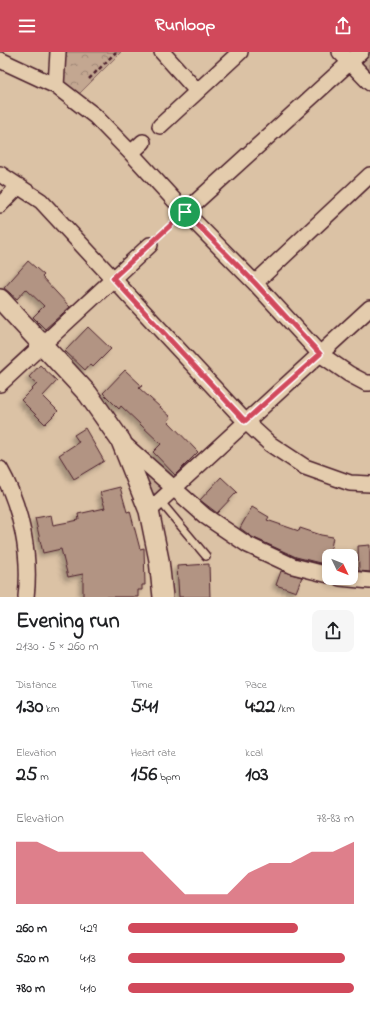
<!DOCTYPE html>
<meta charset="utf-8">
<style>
body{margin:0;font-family:"Indie Flower",sans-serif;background:#f6f6f6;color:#202124;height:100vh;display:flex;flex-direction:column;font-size:15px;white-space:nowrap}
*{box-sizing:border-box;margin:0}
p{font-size:13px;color:#757577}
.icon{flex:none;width:22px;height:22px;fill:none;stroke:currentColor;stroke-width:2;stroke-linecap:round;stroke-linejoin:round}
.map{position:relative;height:545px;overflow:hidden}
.side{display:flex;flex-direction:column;background:#fff;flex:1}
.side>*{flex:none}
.needle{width:26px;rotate:133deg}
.buttons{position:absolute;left:322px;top:497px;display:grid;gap:8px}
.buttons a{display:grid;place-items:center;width:36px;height:36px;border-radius:8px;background:#fff;box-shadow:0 2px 6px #0003;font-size:20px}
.pin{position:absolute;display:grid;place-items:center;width:34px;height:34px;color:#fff;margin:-17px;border:2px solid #fff;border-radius:50%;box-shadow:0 1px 4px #0007}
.round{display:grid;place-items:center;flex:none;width:42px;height:42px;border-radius:8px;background:#f6f6f6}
.head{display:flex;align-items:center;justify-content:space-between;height:68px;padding:0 16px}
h1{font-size:22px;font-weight:700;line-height:30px}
.stats{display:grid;grid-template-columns:repeat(3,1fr);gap:6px;height:68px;padding:4px 16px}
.stats div{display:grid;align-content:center}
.stats b{font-size:20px;font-weight:700}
.stats small{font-size:11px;font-weight:400}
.stats p{font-size:11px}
.chart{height:112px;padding:8px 16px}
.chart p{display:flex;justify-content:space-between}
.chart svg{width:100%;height:72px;margin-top:4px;fill:#d1495b;opacity:.7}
ul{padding:0 16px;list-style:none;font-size:13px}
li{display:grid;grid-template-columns:64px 48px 1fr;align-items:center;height:30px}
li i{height:10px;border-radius:5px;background:#d1495b}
header{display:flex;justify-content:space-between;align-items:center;height:52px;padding:0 16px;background:#d1495b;color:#fff;font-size:18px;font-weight:700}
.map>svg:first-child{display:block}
.forest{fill:url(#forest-crowns);stroke:#86635e}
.building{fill:#b29483;stroke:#4a1f2b;filter:url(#shadow)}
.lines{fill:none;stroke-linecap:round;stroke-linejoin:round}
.service-casing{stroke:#4a1f2b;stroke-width:10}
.minor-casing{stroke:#4a1f2b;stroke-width:18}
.tertiary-casing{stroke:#4a1f2b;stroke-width:22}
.path{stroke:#4a1f2b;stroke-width:2.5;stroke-dasharray:4 3;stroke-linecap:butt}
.service{stroke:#e4ccad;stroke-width:7}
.minor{stroke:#e4ccad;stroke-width:15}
.tertiary{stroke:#e4ccad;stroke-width:19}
.route-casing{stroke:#fff;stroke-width:8}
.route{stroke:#d1495b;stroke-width:5}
</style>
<header><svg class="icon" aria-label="menu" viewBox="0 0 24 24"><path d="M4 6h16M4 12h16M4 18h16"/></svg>Runloop<svg class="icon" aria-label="share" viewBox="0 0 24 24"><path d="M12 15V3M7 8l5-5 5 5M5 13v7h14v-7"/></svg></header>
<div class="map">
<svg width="370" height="545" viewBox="0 0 370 545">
<defs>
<pattern id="forest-crowns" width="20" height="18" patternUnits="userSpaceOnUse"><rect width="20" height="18" fill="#c3a791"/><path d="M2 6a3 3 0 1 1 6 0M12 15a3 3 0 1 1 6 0" fill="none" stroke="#a08777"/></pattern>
<filter id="shadow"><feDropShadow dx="-3.5" dy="3.5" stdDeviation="2" flood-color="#0004"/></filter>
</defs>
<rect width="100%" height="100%" fill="#dbc2a5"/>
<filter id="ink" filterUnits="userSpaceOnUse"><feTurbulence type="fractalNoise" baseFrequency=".025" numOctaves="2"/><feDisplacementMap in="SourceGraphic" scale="8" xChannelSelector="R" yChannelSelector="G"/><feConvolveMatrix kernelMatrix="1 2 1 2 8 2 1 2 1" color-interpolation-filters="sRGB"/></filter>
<g filter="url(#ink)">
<path class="forest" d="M65,0H121L78,43L63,29Z
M370,0V24L361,12L364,6Z
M148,418L163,434V439L157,443L153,441L145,421Z"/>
<path class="building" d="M28,209L44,223L42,225L70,255L45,277L33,265L44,254L26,237L17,247L4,236Z
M88,275L111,297L93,315L90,312L85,318L65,299Z
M40,313L57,329L43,344L58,359L45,372L21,348L37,332L29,325Z
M125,318L142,334L139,336L171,365L168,369L198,400L175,423L153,400L161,392L121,354L119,357L103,341Z
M85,376L104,409L74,427L59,403L79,390L74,383Z
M221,425L237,440L217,461L200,448Z
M120,435L127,460L130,459L140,497L144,496L145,533H142V538H138V545H83V522L68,525L61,497L43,501L35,466L51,463L53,473L79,468L78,462L105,456L100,440Z
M252,455L269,465L267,468L299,479L300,476L321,483L333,485L328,513L296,505L252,485L240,476Z
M370,493V520L359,519L358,494Z
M209,512L210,545H179L177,514Z
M281,519L302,525L296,540L276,533Z"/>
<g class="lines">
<defs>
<path id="service" d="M160,449L206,504"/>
<path id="minor" d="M162,0L197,39
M340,0L370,31
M0,8L56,34L95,64L131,101L185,160L255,231L320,302L349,322L366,331H370
M56,34L58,0
M160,74L240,0
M131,101L143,90
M0,122L41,149L245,369L270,392L305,415L350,431L370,432
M0,153L19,134
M185,160L361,0
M255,231L370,123
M0,332L150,193
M122,390L205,464L248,493L293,514L329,523
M0,417C21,454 31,503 26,545
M149,459L370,256
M340,526L370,529"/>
<path id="tertiary" d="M0,247L88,342L121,389L149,459L159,508L163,545"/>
</defs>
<use href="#service" class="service-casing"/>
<use href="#minor" class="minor-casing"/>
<use href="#tertiary" class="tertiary-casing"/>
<path class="path" d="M89,27L116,0
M160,183L174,170"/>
<use href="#service" class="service"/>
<use href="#minor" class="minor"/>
<use href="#tertiary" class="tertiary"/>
</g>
</g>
<g class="lines" filter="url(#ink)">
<defs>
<path id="route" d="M185,160L255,231L320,302L245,369L113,226Z"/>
</defs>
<use href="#route" class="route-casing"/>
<use href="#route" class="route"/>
</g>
</svg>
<div class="buttons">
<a><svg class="needle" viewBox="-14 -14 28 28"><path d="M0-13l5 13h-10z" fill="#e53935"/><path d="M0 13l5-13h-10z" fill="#757577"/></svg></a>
</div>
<div class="pin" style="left:185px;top:160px;background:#1e9e55"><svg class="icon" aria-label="arrive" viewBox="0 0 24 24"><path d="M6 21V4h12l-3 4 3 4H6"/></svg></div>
</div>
<section class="side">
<div class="head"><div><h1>Evening run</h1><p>21:30 · 5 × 260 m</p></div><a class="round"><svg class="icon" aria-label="share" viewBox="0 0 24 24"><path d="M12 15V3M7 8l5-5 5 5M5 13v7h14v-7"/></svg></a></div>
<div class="stats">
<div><p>Distance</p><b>1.30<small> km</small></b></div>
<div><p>Time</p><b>5:41</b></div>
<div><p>Pace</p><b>4:22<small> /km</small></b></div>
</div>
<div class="stats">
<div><p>Elevation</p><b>25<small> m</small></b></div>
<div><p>Heart rate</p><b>156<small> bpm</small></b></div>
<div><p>kcal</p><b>103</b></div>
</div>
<div class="chart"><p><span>Elevation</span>78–83 m</p>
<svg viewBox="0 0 160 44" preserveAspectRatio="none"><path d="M0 44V6L10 6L20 12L30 12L40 12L50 12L60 12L70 25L80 38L90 38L100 38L110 25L120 19L130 19L140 12L150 12L160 6V44z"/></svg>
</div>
<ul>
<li><b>260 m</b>4:29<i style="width:75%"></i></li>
<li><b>520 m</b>4:13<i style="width:96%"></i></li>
<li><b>780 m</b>4:10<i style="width:100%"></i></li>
</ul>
</section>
